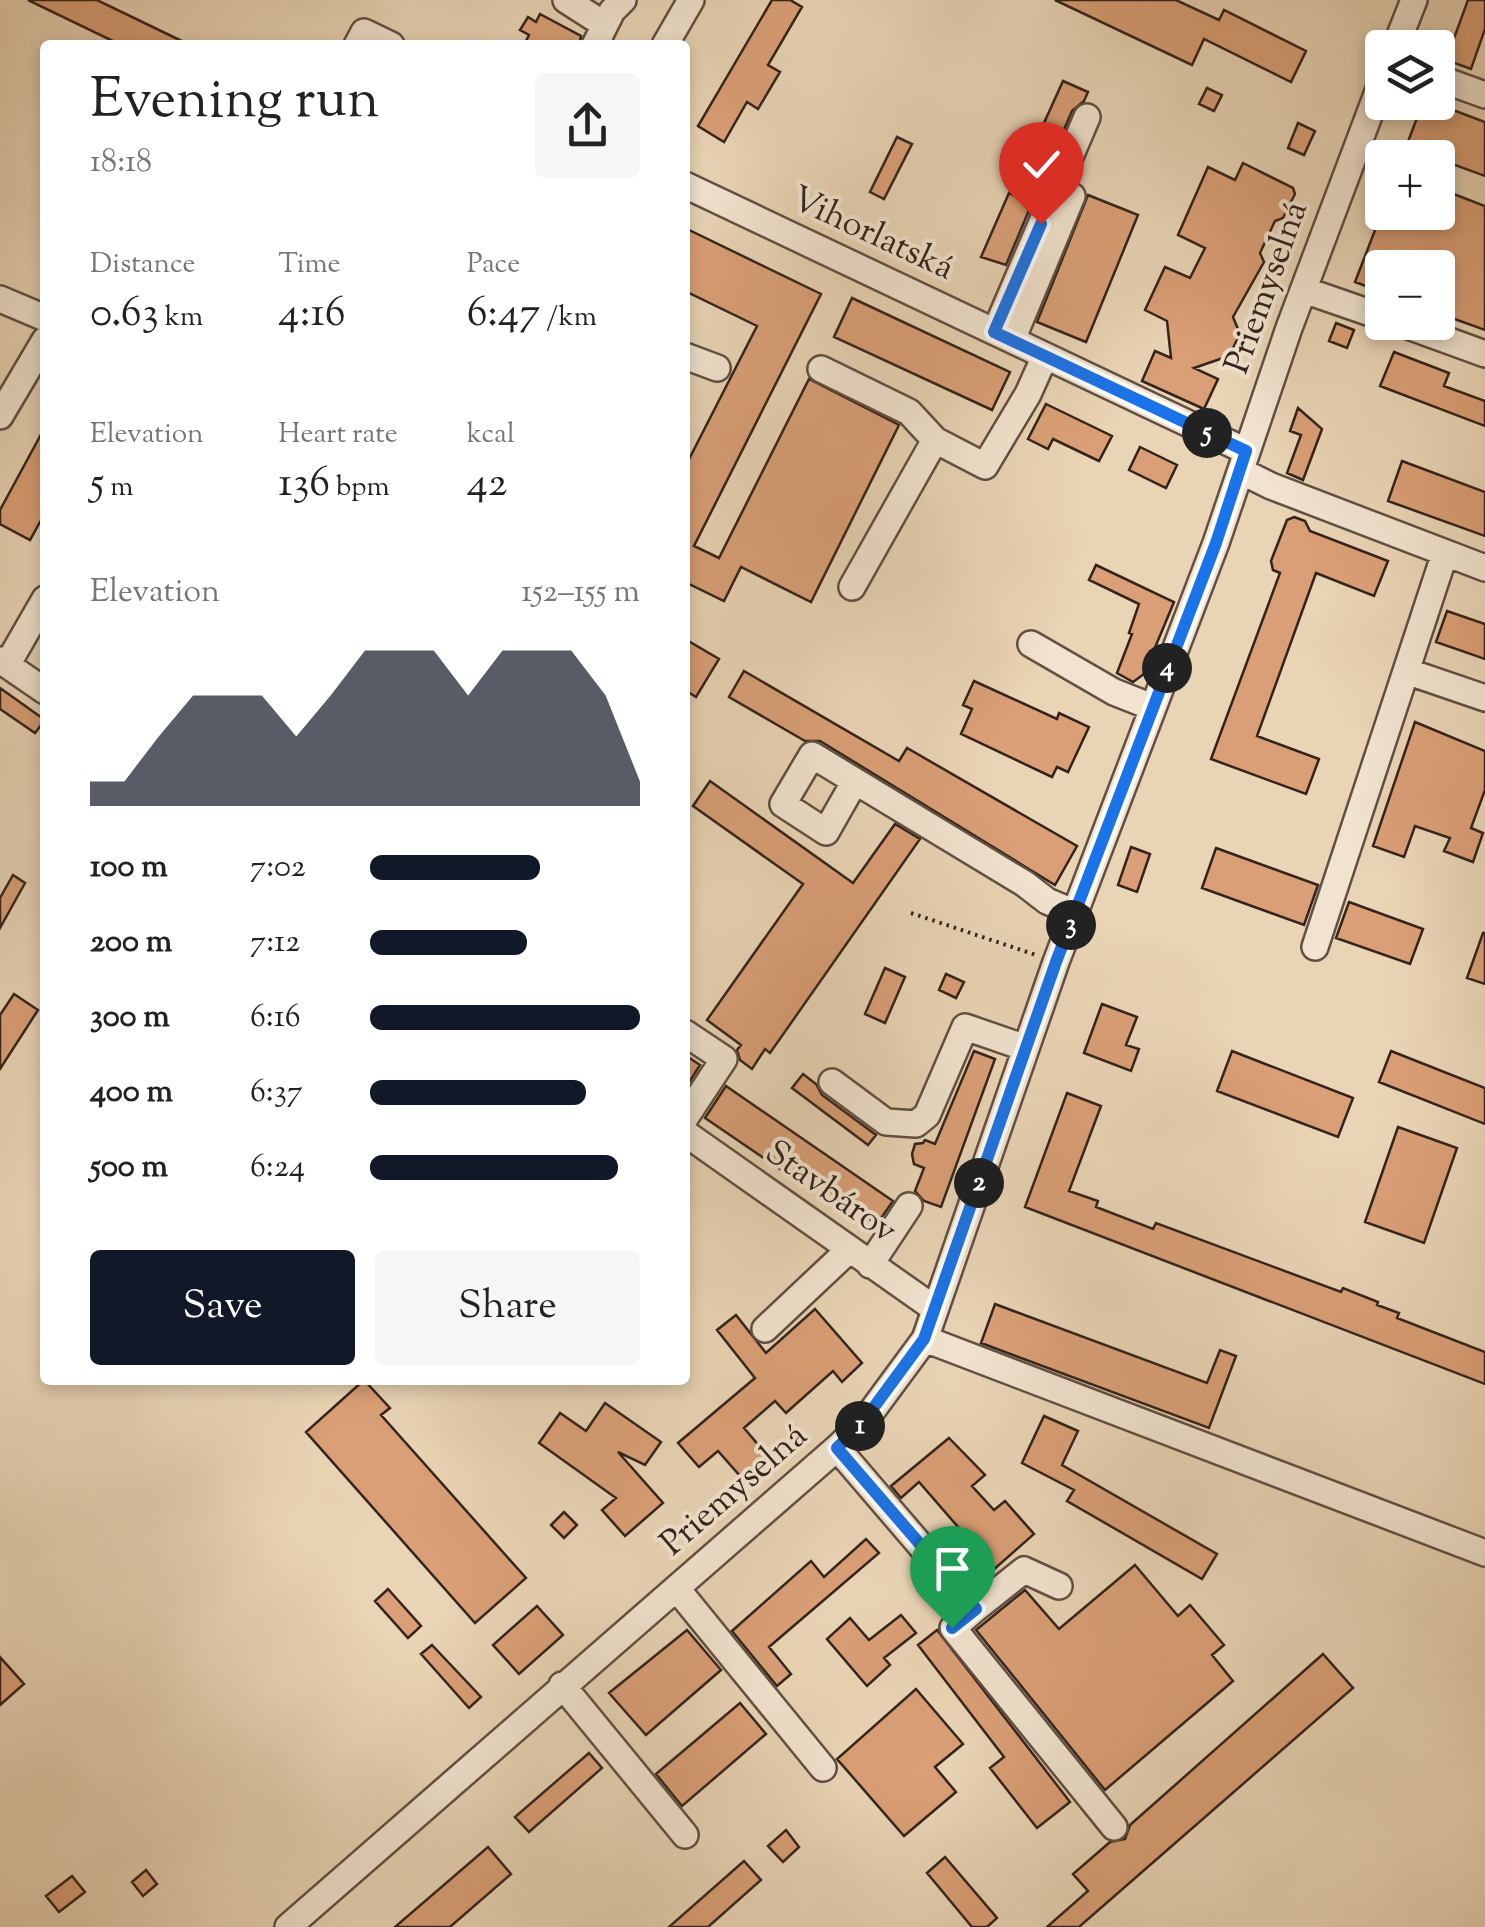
<!DOCTYPE html>
<meta charset="utf-8">
<style>
body{margin:0;font-family:"Sorts Mill Goudy",serif;background:#f6f6f6;color:#222;height:100vh;display:flex;flex-direction:column;font-size:38px;white-space:nowrap}
*{box-sizing:border-box;margin:0}
p{font-size:32px;color:#767676}
.icon{flex:none;width:55px;height:55px;fill:none;stroke:currentColor;stroke-width:2;stroke-linecap:round;stroke-linejoin:round}
.map{position:relative;flex:1;overflow:hidden}
.details{position:absolute;left:40px;top:40px;width:650px;height:1345px;display:flex;flex-direction:column;background:#fff;border-radius:10px;box-shadow:0 5px 15px #0003}
.details>*{flex:none}
.buttons{position:absolute;left:1365px;top:30px;display:grid;gap:20px}
.buttons a{display:grid;place-items:center;width:90px;height:90px;border-radius:10px;background:#fff;box-shadow:0 5px 15px #0003;font-size:50px}
.pin{position:absolute;display:grid;place-items:center;width:85px;height:85px;color:#fff;margin:-102px -42px;border-radius:50% 50% 50% 0;rotate:-45deg;box-shadow:0 0 10px #0007}
.pin .icon{rotate:45deg}
.km{position:absolute;width:50px;height:50px;margin:-25px;border-radius:50%;background:#222;color:#fff;font-size:28px;line-height:50px;text-align:center}
.round{display:grid;place-items:center;flex:none;width:105px;height:105px;border-radius:10px;background:#f6f6f6}
.overview{display:flex;align-items:center;justify-content:space-between;height:170px;padding:0 50px}
h1{font-size:55px;font-weight:600;line-height:75px}
.stats{display:grid;grid-template-columns:repeat(3,1fr);gap:15px;height:170px;padding:10px 50px}
.stats div{display:grid;align-content:center}
.stats b{font-size:42px;font-weight:600}
.stats small{font-size:28px;font-weight:400}
.stats p{font-size:28px}
.chart{height:280px;padding:20px 50px}
.chart p{display:flex;justify-content:space-between}
.chart svg{width:100%;height:180px;margin-top:10px;fill:#111827;opacity:.7}
.cta{display:flex;gap:20px;margin-top:auto;padding:20px 50px}
.cta a{flex:1;height:115px;border-radius:10px;background:#111827;color:#fff;font-size:40px;font-weight:600;line-height:115px;text-align:center}
.cta a+a{background:#f6f6f6;color:#222}
ul{padding:0 50px;list-style:none;font-size:32px}
li{display:grid;grid-template-columns:160px 120px 1fr;align-items:center;height:75px}
li i{height:25px;border-radius:12px;background:#111827}
.map>svg:first-child{display:block}
.building{fill:#da9f76;stroke:#33231c;stroke-width:2.5}
.lines{fill:none;stroke-linecap:round;stroke-linejoin:round}
.minor-casing{stroke:#604f42;stroke-width:30}
.path{stroke:#33231c;stroke-width:4;stroke-dasharray:2.5 5;stroke-linecap:butt}
.minor{stroke:#f1e3cf;stroke-width:25}
.route-casing{stroke:#fff;stroke-width:20}
.route{stroke:#1a73e8;stroke-width:12}
.labels{text-anchor:middle;dominant-baseline:central;stroke-width:8;stroke-linejoin:round;paint-order:stroke}
.street-label{font-size:35px;fill:#33231c;stroke:#f1e3cf}
</style>
<div class="map">
<svg width="1485" height="1927" viewBox="0 0 1485 1927">
<rect width="100%" height="100%" fill="#e9d4b5"/>
<filter id="stains"><feTurbulence type="fractalNoise" baseFrequency=".002" numOctaves="4"/><feColorMatrix values="0 0 0 0 .2 0 0 0 0 .09 0 0 0 0 .02 0 0 0 .5 -.17"/></filter>
<radialGradient id="worn" r=".72"><stop offset=".6" stop-color="#630" stop-opacity="0"/><stop offset="1" stop-color="#630" stop-opacity=".3"/></radialGradient>
<path class="building" d="M28,0H97L190,45H121Z
M772,0H790L802,7L768,65L780,72L758,109L747,102L724,142L698,126Z
M1055,0H1176L1219,20L1224,10L1306,51L1291,82L1204,39L1192,65Z
M1468,0H1485V29L1471,69L1446,60Z
M540,14L581,36L579,45H524L529,35L520,30L528,17L536,22Z
M1063,81L1088,92L1084,101L1072,111L1058,143L1039,134Z
M1207,88L1222,95L1214,111L1199,104Z
M1423,102H1432L1485,122V176L1406,147Z
M1298,123L1315,131L1304,155L1288,148Z
M897,137L912,144L884,199L870,192Z
M1243,163L1293,188L1295,194L1283,218L1275,221L1260,253L1264,262L1233,317L1240,334L1229,356L1194,368L1218,379L1204,409L1142,381L1155,351L1171,358L1167,321L1145,310L1165,267L1190,278L1205,248L1178,235L1208,167L1235,180Z
M1438,188L1485,206V330L1438,313V268H1382V292L1355,282L1382,212H1438Z
M1009,193L1032,203L1006,265L981,257Z
M1088,195L1138,215L1086,342L1037,322Z
M685,228L821,294L694,546L719,558L809,379L899,425L811,602L741,567L724,601L685,582V467L757,326L685,291Z
M852,298L1010,372L992,410L834,337Z
M1336,323L1354,330L1347,348L1329,341Z
M1394,352L1449,373L1444,386L1485,401V426L1380,386Z
M1046,404L1112,436L1099,461L1053,439L1048,449L1028,439Z
M1298,408L1322,429L1303,480L1287,473L1301,435L1290,431Z
M45,427V513L30,540L0,524V510Z
M1140,447L1177,465L1166,488L1129,470Z
M1402,461L1485,492V536L1388,501Z
M1294,517L1305,521L1310,531L1388,561L1374,596L1316,573L1257,736L1319,759L1306,794L1211,759L1280,573L1273,570L1271,561L1287,520Z
M1096,565L1174,602L1144,674L1133,682L1117,673L1132,634L1129,633L1139,604L1089,580Z
M1447,611L1485,624V659L1436,642Z
M685,639L719,659L696,697L685,690Z
M744,671L899,761L907,748L1077,846L1055,885L820,741H805L729,697Z
M974,681L1057,719L1059,713L1089,727L1068,772L1057,767L1052,777L961,734L972,709L963,705Z
M0,688L45,720L35,733L0,709Z
M1415,722L1485,751V790L1471,828L1483,833L1473,862L1444,851L1450,838L1415,826L1404,857L1373,846Z
M710,781L853,883L895,824L920,839L770,1053L765,1049L752,1069L740,1060L737,1050L741,1045L707,1020L803,884L693,806Z
M1131,847L1150,854L1137,892L1118,885Z
M1216,848L1318,885L1304,925L1202,888Z
M13,875L25,883L0,928V898Z
M1349,902L1423,929L1410,964L1336,938Z
M1483,933H1485V984L1467,978Z
M885,968L905,977L885,1023L865,1014Z
M946,974L964,982L956,998L939,990Z
M14,994L38,1010L0,1069V1015Z
M1102,1004L1137,1017L1126,1045L1139,1049L1131,1071L1084,1053Z
M974,1051L995,1059L941,1207L924,1201L915,1191L924,1168L914,1164L912,1154L915,1144L923,1143L925,1140L935,1144Z
M1232,1051L1353,1098L1338,1137L1217,1091Z
M1391,1051L1485,1088V1124L1379,1082Z
M685,1055L700,1065L685,1089Z
M803,1074L816,1084L822,1095L876,1135L868,1145L792,1088Z
M726,1086L893,1201L877,1224L805,1174L799,1182L705,1118Z
M1067,1093L1101,1106L1069,1191L1098,1201L1096,1207L1153,1229L1156,1223L1341,1292L1343,1288L1378,1302L1377,1305L1399,1313L1397,1318L1485,1352V1384L1025,1207Z
M1398,1127L1457,1148L1424,1243L1365,1222Z
M995,1304L1207,1383L1220,1350L1236,1356L1209,1428L981,1343Z
M815,1309L862,1363L842,1382L833,1371L786,1413L775,1401L744,1428L767,1455L741,1477L718,1451L699,1467L678,1443L755,1378L717,1330L736,1315L766,1353Z
M364,1380L390,1408L381,1415L526,1578L475,1623L306,1432Z
M605,1403L661,1442L645,1465L618,1452L663,1503L625,1536L602,1510L616,1498L539,1443L560,1413L586,1431Z
M1044,1416L1078,1431L1062,1465L1217,1554L1202,1579L1067,1501L1074,1490L1022,1463Z
M949,1438L985,1475L972,1486L994,1510L1005,1501L1034,1534L983,1579L954,1545L965,1535L919,1482L901,1498L891,1486Z
M564,1512L577,1525L564,1538L551,1525Z
M866,1539L879,1553L769,1647L791,1674L777,1686L732,1631L811,1561L824,1577Z
M1135,1565L1178,1616L1190,1605L1224,1645L1212,1655L1233,1681L1105,1790L976,1630L1025,1590L1059,1629Z
M388,1589L421,1626L408,1638L375,1601Z
M537,1606L563,1635L519,1674L493,1645Z
M901,1615L916,1633L884,1658L890,1665L867,1686L827,1639L850,1618L869,1640Z
M687,1630L721,1670L646,1735L609,1693Z
M937,1630L1070,1802L1037,1828L990,1768L1004,1757L918,1645Z
M432,1645L481,1697L469,1708L421,1654Z
M1323,1654L1353,1688L1079,1927H1047L1088,1891L1073,1874L1110,1842L1125,1839L1130,1825Z
M0,1657L24,1684L0,1705Z
M916,1689L963,1744L935,1767L956,1792L904,1836L837,1759Z
M740,1703L766,1734L682,1806L656,1774Z
M589,1753L602,1768L529,1832L515,1817Z
M786,1830L799,1847L783,1862L768,1846Z
M488,1847L511,1874L450,1927H395Z
M945,1857L997,1918L987,1927H972L927,1873Z
M744,1861L761,1880L708,1927H669Z
M146,1870L157,1884L143,1896L132,1882Z
M72,1876L85,1892L59,1912L46,1896Z"/>
<g class="lines">
<defs>
<path id="minor" d="M566,0L605,25
M357,45L364,32L391,45
M595,45L612,11L623,0
M665,45L691,0
M1395,48L1414,0
M1438,78L1485,95
M685,185L1246,451
M1304,290L1382,317
M0,299L45,318
M1397,322L1485,354
M995,332L1087,117
M1012,340L1072,196
M685,356L717,368
M821,369L909,412L935,440
M0,416L45,340
M1241,471L1271,486L1485,568
M852,587L935,440L985,466L1028,394L1045,356
M1031,644L1114,692L1152,707
M0,660L45,691
M7,665L45,599
M1406,671L1485,698
M855,781L826,832L783,804L812,755L1025,884L1047,901L1075,913
M1315,947L1445,553
M685,1033L724,1059L685,1118
M832,1082L886,1122L916,1124L927,1115L965,1027L1026,1048
M685,1133L935,1309
M870,1265L909,1206
M765,1329L850,1249
M925,1339L1485,1553
M837,1448L975,1609L953,1628L1114,1827
M677,1589L823,1768
M975,1609L1024,1570L1059,1586
M562,1685L685,1835
M288,1927L837,1448L863,1423L925,1339L1056,962L1216,543L1289,328L1382,81"/>
</defs>
<use href="#minor" class="minor-casing"/>
<path class="path" d="M911,913L1039,956"/>
<use href="#minor" class="minor"/>
</g>
<g class="lines">
<defs>
<path id="route" d="M952,1628L976,1609L837,1448L863,1422L924,1339L1056,962L1216,543L1246,451L994,332L1041,224"/>
</defs>
<use href="#route" class="route-casing"/>
<use href="#route" class="route"/>
</g>
<g class="labels">
<g class="street-label">
<text transform="translate(872 235) rotate(25)">Vihorlatská</text>
<text transform="translate(1268 288) rotate(-70)">Priemyselná</text>
<text transform="translate(830 1193) rotate(35)">Stavbárov</text>
<text transform="translate(735 1491) rotate(-41)">Priemyselná</text>
</g>
</g>
<rect width="100%" height="100%" filter="url(#stains)"/>
<rect width="100%" height="100%" fill="url(#worn)"/>
</svg>
<div class="buttons">
<a><svg class="icon" aria-label="layers" viewBox="0 0 24 24"><path d="M12 4l9 5-9 5-9-5zM3 14l9 5 9-5"/></svg></a>
<a>+</a>
<a>−</a>
</div>
<div class="pin" style="left:952px;top:1628px;background:#1e9e55"><svg class="icon" aria-label="arrive" viewBox="0 0 24 24"><path d="M6 21V4h12l-3 4 3 4H6"/></svg></div>
<div class="pin" style="left:1041px;top:224px;background:#d93025"><svg class="icon" aria-label="check" viewBox="0 0 24 24"><path d="M5 12l5 5 9-10"/></svg></div>
<b class="km" style="left:860px;top:1426px">1</b>
<b class="km" style="left:979px;top:1183px">2</b>
<b class="km" style="left:1071px;top:925px">3</b>
<b class="km" style="left:1167px;top:668px">4</b>
<b class="km" style="left:1207px;top:433px">5</b>
<section class="details">
<div class="overview"><div><h1>Evening run</h1><p>18:18</p></div><a class="round"><svg class="icon" aria-label="share" viewBox="0 0 24 24"><path d="M12 15V3M7 8l5-5 5 5M5 13v7h14v-7"/></svg></a></div>
<div class="stats">
<div><p>Distance</p><b>0.63<small> km</small></b></div>
<div><p>Time</p><b>4:16</b></div>
<div><p>Pace</p><b>6:47<small> /km</small></b></div>
</div>
<div class="stats">
<div><p>Elevation</p><b>5<small> m</small></b></div>
<div><p>Heart rate</p><b>136<small> bpm</small></b></div>
<div><p>kcal</p><b>42</b></div>
</div>
<div class="chart"><p><span>Elevation</span>152–155 m</p>
<svg viewBox="0 0 160 44" preserveAspectRatio="none"><path d="M0 44V38L10 38L20 27L30 17L40 17L50 17L60 27L70 17L80 6L90 6L100 6L110 17L120 6L130 6L140 6L150 17L160 38V44z"/></svg>
</div>
<ul>
<li><b>100 m</b>7:02<i style="width:63%"></i></li>
<li><b>200 m</b>7:12<i style="width:58%"></i></li>
<li><b>300 m</b>6:16<i style="width:100%"></i></li>
<li><b>400 m</b>6:37<i style="width:80%"></i></li>
<li><b>500 m</b>6:24<i style="width:92%"></i></li>
</ul>
<div class="cta"><a>Save</a><a>Share</a></div>
</section>
</div>
